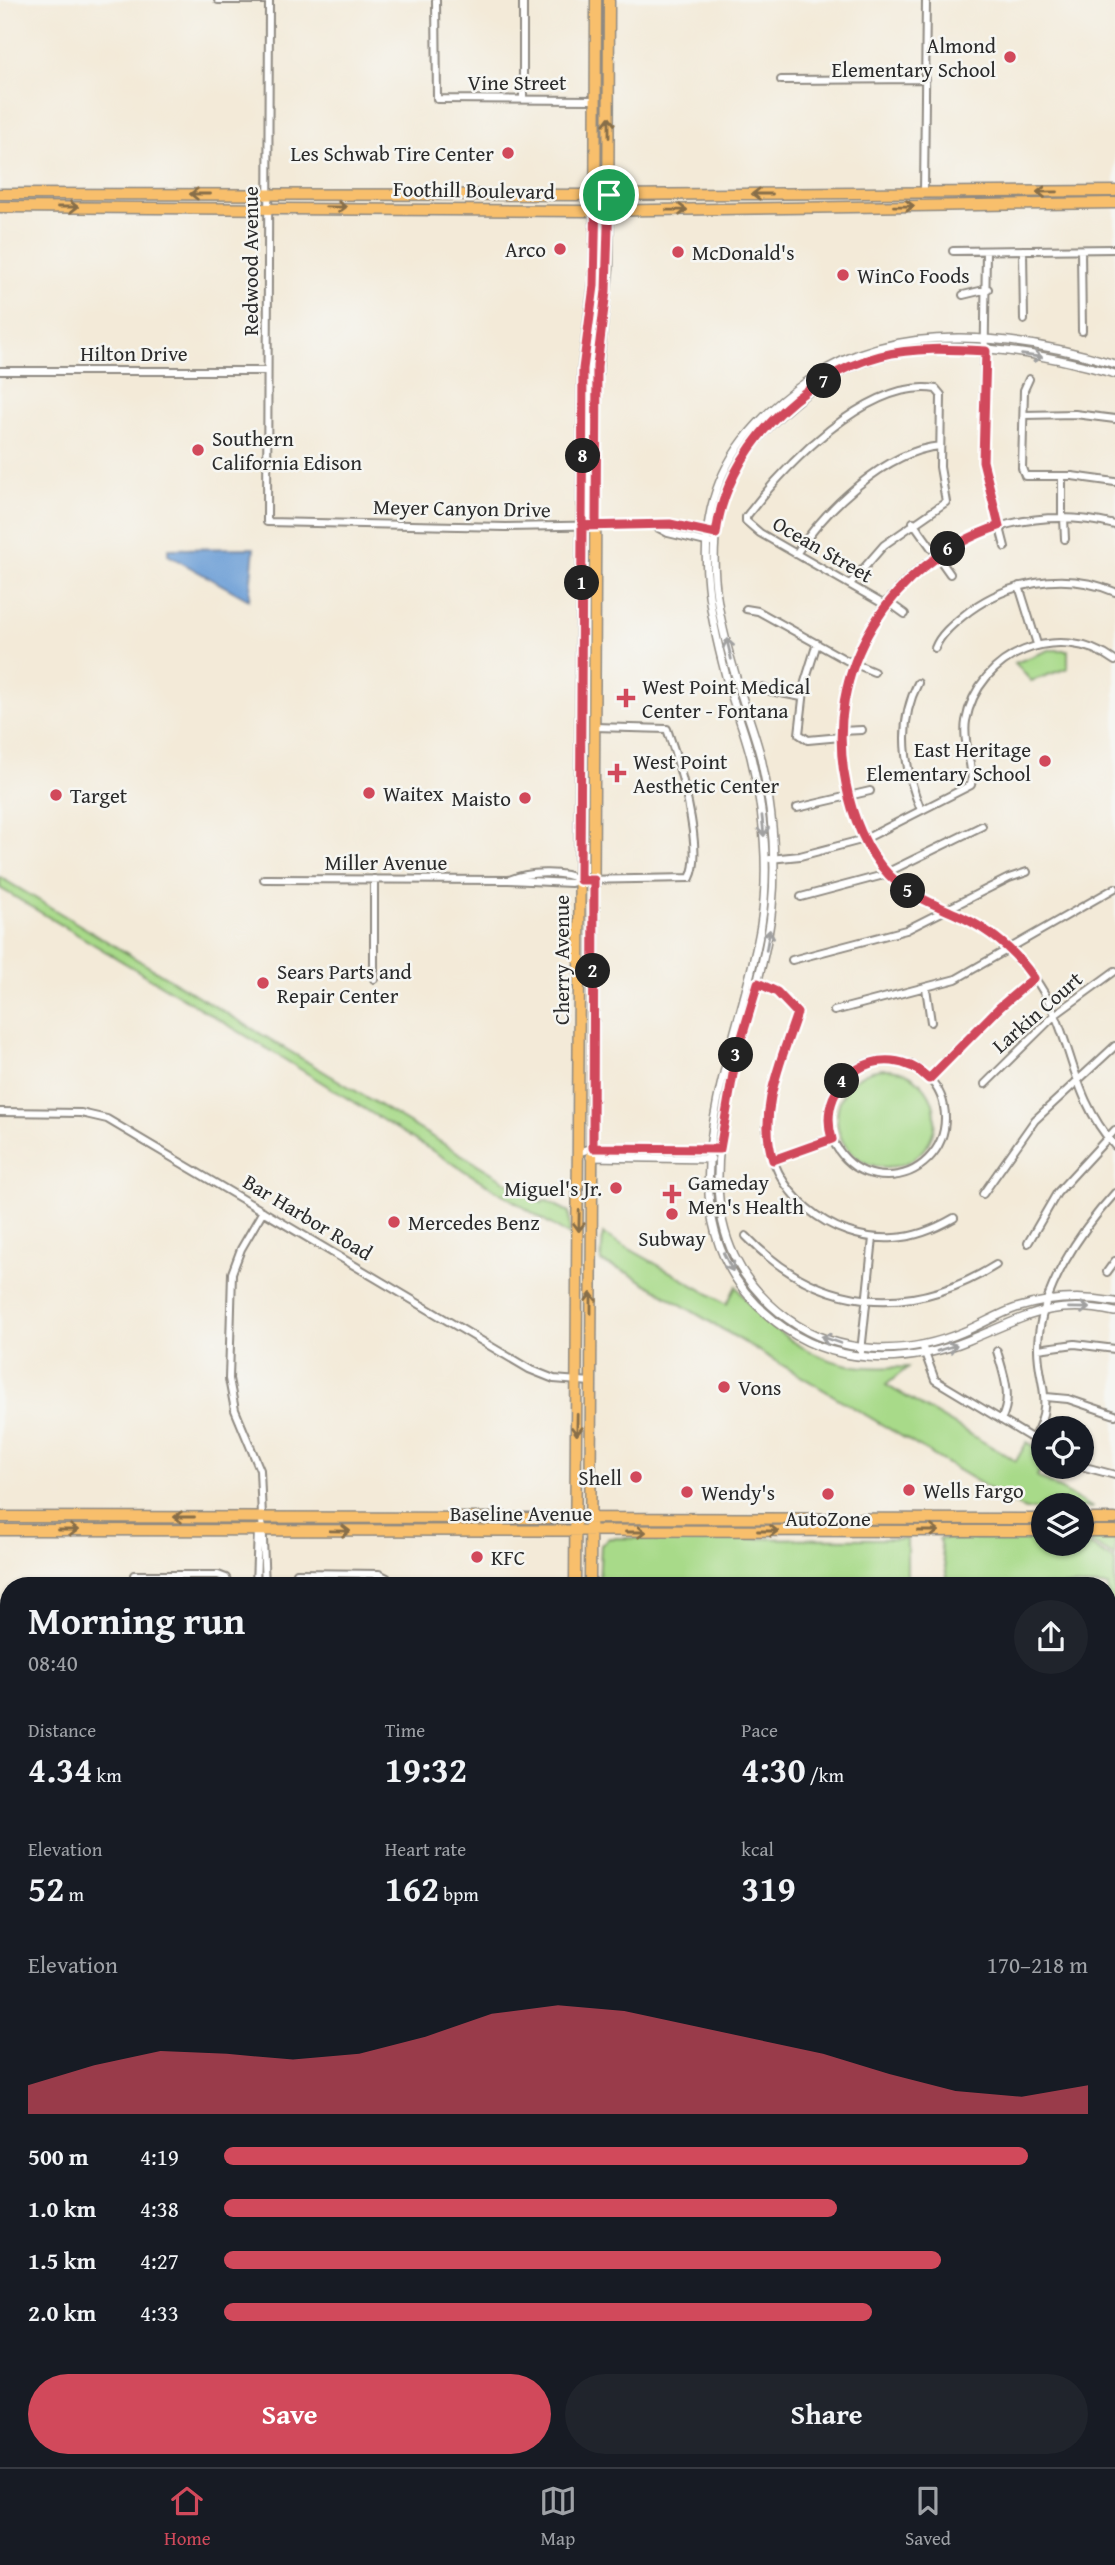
<!DOCTYPE html>
<meta charset="utf-8">
<style>
body{margin:0;font-family:"Gentium Book Plus",serif;background:#20242c;color:#f1f3f6;height:100vh;display:flex;flex-direction:column;font-size:26px;white-space:nowrap}
*{box-sizing:border-box;margin:0}
p{font-size:23px;color:#9ea1a6}
.icon{flex:none;width:38px;height:38px;fill:none;stroke:currentColor;stroke-width:2;stroke-linecap:round;stroke-linejoin:round}
.map{position:relative;flex:1;overflow:hidden}
.drawer{position:absolute;left:0px;top:1577px;width:1116px;height:891px;display:flex;flex-direction:column;background:#171b24;border-radius:28px 28px 0 0;box-shadow:0 2px 5px #0004}
.drawer>*{flex:none}
.controls{position:absolute;left:1031px;top:1416px;display:grid;gap:14px}
.controls a{display:grid;place-items:center;width:63px;height:63px;border-radius:50%;background:#171b24;box-shadow:0 2px 5px #0004;font-size:35px}
.pin{position:absolute;display:grid;place-items:center;width:60px;height:60px;color:#fff;margin:-30px;border:4px solid #fff;border-radius:50%;box-shadow:0 2px 7px #0007}
.km{position:absolute;width:35px;height:35px;margin:-18px;border-radius:50%;background:#222;color:#fff;font-size:19px;line-height:35px;text-align:center}
.round{display:grid;place-items:center;flex:none;width:74px;height:74px;border-radius:37px;background:#20242c}
.overview{display:flex;align-items:center;justify-content:space-between;height:119px;padding:0 28px}
h1{font-size:38px;font-weight:800;line-height:52px}
.figures{display:grid;grid-template-columns:repeat(3,1fr);gap:10px;height:119px;padding:7px 28px}
.figures div{display:grid;align-content:center}
.figures b{font-size:35px;font-weight:800}
.figures small{font-size:19px;font-weight:400}
.figures p{font-size:19px}
.chart{height:196px;padding:14px 28px}
.chart p{display:flex;justify-content:space-between}
.chart svg{width:100%;height:126px;margin-top:7px;fill:#d1495b;opacity:.7}
.action{display:flex;gap:14px;margin-top:auto;padding:14px 28px}
.action a{flex:1;height:80px;border-radius:42px;background:#d1495b;color:#fff;font-size:28px;font-weight:800;line-height:80px;text-align:center}
.action a+a{background:#20242c;color:#f1f3f6}
ul{padding:0 28px;list-style:none;font-size:23px}
li{display:grid;grid-template-columns:112px 84px 1fr;align-items:center;height:52px}
li i{height:18px;border-radius:9px;background:#d1495b}
.dock{display:flex;justify-content:space-around;align-items:center;height:98px;border-top:2px solid #363941;background:#171b24;font-size:19px;color:#9ea1a6}
.dock a{display:grid;justify-items:center;gap:4px}
.dock .active{color:#d1495b}
.map>svg:first-child{display:block}
.green{fill:#a8da89;stroke:#6a825a;stroke-width:2}
.water{fill:#6c9ed6;stroke:#4c6480;stroke-width:2}
.lines{fill:none;stroke-linecap:round;stroke-linejoin:round}
.minor-casing{stroke:#8f8a82;stroke-width:10}
.tertiary-casing{stroke:#8f8a82;stroke-width:10}
.primary-casing{stroke:#8f8a82;stroke-width:13}
.minor{stroke:#fff;stroke-width:6}
.tertiary{stroke:#fff;stroke-width:7}
.primary{stroke:#f8bf6c;stroke-width:10}
.oneway{stroke:#876e48}
.oneway2{stroke:#a0a0a0}
.route-casing{stroke:#fff;stroke-width:14}
.route{stroke:#d1495b;stroke-width:9}
.poi-dot{fill:#d1495b;stroke:#f6f6f2;stroke-width:2.5}
.labels{text-anchor:middle;dominant-baseline:central;stroke-width:5;stroke-linejoin:round;paint-order:stroke}
.poi-label{font-size:21px;fill:#2b2b2b;stroke:#f6f6f2;text-anchor:start}
.street-label{font-size:21px;fill:#2b2b2b;stroke:#f6f6f2}
</style>
<div class="map">
<svg width="1115" height="2467" viewBox="0 0 1115 2467">
<rect width="100%" height="100%" fill="#f6f6f2"/>
<filter id="ink" filterUnits="userSpaceOnUse"><feTurbulence type="fractalNoise" baseFrequency=".0143" numOctaves="2"/><feDisplacementMap in="SourceGraphic" scale="14" xChannelSelector="R" yChannelSelector="G"/><feConvolveMatrix kernelMatrix="1 2 1 2 8 2 1 2 1" color-interpolation-filters="sRGB"/></filter>
<filter id="wash" filterUnits="userSpaceOnUse"><feTurbulence type="fractalNoise" baseFrequency=".00686" numOctaves="4" result="noise"/><feDisplacementMap in="SourceGraphic" scale="28" xChannelSelector="R" yChannelSelector="G"/><feGaussianBlur stdDeviation="1.57" result="paint"/><feColorMatrix in="noise" values="0 0 0 0 0 0 0 0 0 0 0 0 0 0 0 0 0 1.4 0 .05"/><feComposite in="paint" operator="in"/></filter>
<g filter="url(#wash)">
<rect width="100%" height="100%" fill="#f3ead8"/>
<path class="green" d="M1049,650H1068V668L1031,681L1015,663Z
M0,877L542,1203L545,1200L569,1212L570,1236L258,1043L0,888Z
M837 1118a49 49 0 1 1 98 0a49 49 0 1 1-98 0Z
M603,1234L727,1304L736,1286C759,1322 806,1357 849,1365C868,1369 889,1367 908,1367L886,1385L1016,1461L1027,1442L1043,1452V1465L1037,1476L1093,1508L1043,1505V1510H1025L628,1273L601,1262Z
M1082,1537L1115,1539V1557Z
M609,1538L907,1539V1585H599L601,1545Z
M1043,1538V1544H1082V1540L1115,1561V1744L1108,1742V1586L949,1585L939,1539Z
M1108,1778L1115,1780V2001L1108,2009Z
M1115,2044V2163H1108V2052Z"/>
<path class="water" d="M254,548L249,600L168,555V549Z"/>
</g>
<g filter="url(#ink)">
<g class="lines">
<defs>
<path id="minor" d="M218,0H269
M269,0L267,522L506,527L670,524L711,533
M436,0L437,99L596,100
M523,0V99
M781,80L926,79
M924,193L926,0
M1023,250L1024,320
M1081,250L1082,331
M953,251L1115,249
M986,251L983,461L1005,547
M963,295L988,289
M0,371H267
M1029,379L1024,390L1022,468L1025,476H1072L1115,482
M1024,415L1075,414L1115,419
M1062,476V518
M1064,518L1065,539
M913,522L950,574
M1115,525C1046,507 971,524 916,572C847,632 822,732 856,818C865,841 877,864 895,880C915,898 940,906 964,918C991,932 1015,952 1033,976C1075,1032 1066,1091 1115,1146
M657,527L668,533L710,543
M796,554C825,510 885,451 940,446
M850,584L884,545L946,502L940,467L941,395L936,389C867,378 784,467 746,517V521L760,533L885,605
M1019,586L1037,644
M887,601L905,614
M746,609L758,611L846,660L874,672
M817,643L805,682L799,734L808,740L841,737
M935,648C940,635 952,625 963,616C1005,582 1064,570 1115,592
M918,683C897,724 904,769 921,810
M763,687L770,691L802,697
M841,731L862,730
M797,808L870,791
M770,859L800,856L865,839L971,785C975,770 962,744 966,721C978,653 1059,620 1115,661
M264,879L509,880L571,883L580,880L690,878C705,850 678,759 667,729L594,727
M509,880C527,872 563,870 580,880
M801,897L880,876L982,826
M792,960L906,930L1009,878L1027,872
M374,979V879
M753,981L777,992L797,1013C786,1049 767,1090 767,1127C768,1192 831,1242 894,1238C916,1237 935,1229 954,1218
M926,988L931,1022
M834,1011L956,979L1115,888
M829 1118a58 58 0 1 1 116 0a58 58 0 1 1-116 0Z
M929,1079L1000,1007L1034,978
M985,1084L1056,1014L1115,971
M0,1112L81,1113L107,1119L529,1369L554,1379L591,1382
M773,1160L832,1138
M983,1194L1035,1120L1115,1046
M263,1211L241,1249L232,1273L229,1379L235,1410L260,1470L265,1586
M746,1236C818,1311 908,1320 996,1265
M1028,1243L1057,1193L1115,1130
M1107,1272L1115,1261
M922,1345L935,1380L1043,1445
M1038,1349L1075,1344L1115,1349
M997,1351C1004,1375 1013,1397 1001,1420
M861,1352L873,1238
M1046,1397L1068,1399L1115,1415
M1033,1439C1056,1398 1037,1384 1038,1345C1040,1291 1079,1232 1115,1193
M1081,1466L1115,1475
M134,1575H218L226,1578L229,1586
M256,1586L258,1528
M297,1586V1573L379,1574L387,1578
M363,1586V1574
M0,1719L9,1721
M0,1813H9
M0,1876H9
M0,1964H9"/>
<path id="tertiary" d="M1115,364C1020,335 898,319 812,378C693,459 691,546 726,676C733,703 744,729 751,757C764,812 770,869 761,925C740,1053 646,1220 776,1322C832,1366 905,1366 969,1340C1024,1318 1052,1298 1115,1312
M1115,374C1018,346 896,326 810,391C697,476 699,560 739,687C746,711 755,734 761,758C772,807 777,857 772,907C759,1039 648,1217 788,1319C839,1356 907,1356 963,1332C981,1325 998,1314 1016,1308C1048,1298 1082,1296 1115,1302
M579,1152L592,1148L714,1149
M590,1157L711,1159
M0,2007H9
M1108,2170H1115"/>
<path id="primary" d="M0,194L596,195L1115,191
M0,207L586,211L1115,203
M0,1517L1043,1519
M1082,1519H1115
M0,1530L1043,1531
M1082,1531H1115
M575,1586L583,368L595,277L596,0
M590,1586L596,380L608,269L609,0
M581,2467V2459"/>
</defs>
<use href="#minor" class="minor-casing"/>
<use href="#tertiary" class="tertiary-casing"/>
<use href="#primary" class="primary-casing"/>
<use href="#minor" class="minor"/>
<use href="#tertiary" class="tertiary"/>
<use href="#primary" class="primary"/>
</g>
<defs><path id="oneway-shaft" d="M-6 0H5M1.5-3L5.5 0L1.5 3" fill="none" stroke-width="1.6" stroke-linecap="round" stroke-linejoin="round" transform="scale(1.75)"/></defs>
<g class="oneway">
<use href="#oneway-shaft" transform="translate(609 127) rotate(-90)"/>
<use href="#oneway-shaft" transform="translate(1047 192) rotate(179)"/>
<use href="#oneway-shaft" transform="translate(200 194) rotate(-180)"/>
<use href="#oneway-shaft" transform="translate(762 194) rotate(180)"/>
<use href="#oneway-shaft" transform="translate(904 206) rotate(-1)"/>
<use href="#oneway-shaft" transform="translate(68 207)"/>
<use href="#oneway-shaft" transform="translate(336 207) rotate(1)"/>
<use href="#oneway-shaft" transform="translate(677 210) rotate(-1)"/>
<use href="#oneway-shaft" transform="translate(579 1221) rotate(91)"/>
<use href="#oneway-shaft" transform="translate(591 1303) rotate(-90)"/>
<use href="#oneway-shaft" transform="translate(577 1425) rotate(91)"/>
<use href="#oneway-shaft" transform="translate(184 1517) rotate(-180)"/>
<use href="#oneway-shaft" transform="translate(68 1530)"/>
<use href="#oneway-shaft" transform="translate(340 1531) rotate(1)"/>
<use href="#oneway-shaft" transform="translate(768 1531)"/>
<use href="#oneway-shaft" transform="translate(929 1531)"/>
<use href="#oneway-shaft" transform="translate(636 1532)"/>
</g>
<g class="oneway2">
<use href="#oneway-shaft" transform="translate(1032 356) rotate(8)"/>
<use href="#oneway-shaft" transform="translate(729 649) rotate(-103)"/>
<use href="#oneway-shaft" transform="translate(763 826) rotate(84)"/>
<use href="#oneway-shaft" transform="translate(768 940) rotate(-80)"/>
<use href="#oneway-shaft" transform="translate(728 1262) rotate(63)"/>
<use href="#oneway-shaft" transform="translate(1079 1308) rotate(1)"/>
<use href="#oneway-shaft" transform="translate(831 1340) rotate(-161)"/>
<use href="#oneway-shaft" transform="translate(947 1348) rotate(-17)"/>
</g>
</g>
<g class="lines" filter="url(#ink)">
<defs>
<path id="route" d="M609,195L606,291L597,366L596,525L582,526L580,880H594L593,1148L720,1149L736,1057L758,983L777,992L797,1013C782,1059 757,1112 773,1160L832,1139C814,1079 884,1034 929,1079L1000,1007L1034,978C1016,952 991,931 962,917C936,905 910,896 889,875C866,851 852,816 846,784C822,669 890,563 999,526L983,461L986,351C951,349 914,347 880,356C799,377 726,451 716,534L670,524L582,526L583,369L594,286L596,195H609"/>
</defs>
<use href="#route" class="route-casing"/>
<use href="#route" class="route"/>
</g>
<g class="poi-dot">
<circle cx="1010" cy="57" r="7"/>
<circle cx="508" cy="153" r="7"/>
<circle cx="560" cy="249" r="7"/>
<circle cx="678" cy="252" r="7"/>
<circle cx="843" cy="275" r="7"/>
<circle cx="198" cy="450" r="7"/>
<path d="M622.5 687.5h7v7h7v7h-7v7h-7v-7h-7v-7h7z"/>
<circle cx="1045" cy="761" r="7"/>
<path d="M613.5 762.5h7v7h7v7h-7v7h-7v-7h-7v-7h7z"/>
<circle cx="369" cy="793" r="7"/>
<circle cx="56" cy="795" r="7"/>
<circle cx="525" cy="798" r="7"/>
<circle cx="263" cy="983" r="7"/>
<circle cx="616" cy="1188" r="7"/>
<path d="M668.5 1183.5h7v7h7v7h-7v7h-7v-7h-7v-7h7z"/>
<circle cx="672" cy="1214" r="7"/>
<circle cx="394" cy="1222" r="7"/>
<circle cx="724" cy="1387" r="7"/>
<circle cx="636" cy="1477" r="7"/>
<circle cx="909" cy="1490" r="7"/>
<circle cx="687" cy="1492" r="7"/>
<circle cx="828" cy="1494" r="7"/>
<circle cx="477" cy="1557" r="7"/>
</g>
<g class="labels">
<g class="poi-label">
<text x="996" y="45" text-anchor="end">Almond<tspan x="996" dy="24">Elementary School</tspan></text>
<text x="494" y="153" text-anchor="end">Les Schwab Tire Center</text>
<text x="546" y="249" text-anchor="end">Arco</text>
<text x="692" y="252">McDonald's</text>
<text x="857" y="275">WinCo Foods</text>
<text x="212" y="438">Southern<tspan x="212" dy="24">California Edison</tspan></text>
<text x="642" y="686">West Point Medical<tspan x="642" dy="24">Center - Fontana</tspan></text>
<text x="1031" y="749" text-anchor="end">East Heritage<tspan x="1031" dy="24">Elementary School</tspan></text>
<text x="633" y="761">West Point<tspan x="633" dy="24">Aesthetic Center</tspan></text>
<text x="383" y="793">Waitex</text>
<text x="70" y="795">Target</text>
<text x="511" y="798" text-anchor="end">Maisto</text>
<text x="277" y="971">Sears Parts and<tspan x="277" dy="24">Repair Center</tspan></text>
<text x="688" y="1182">Gameday<tspan x="688" dy="24">Men's Health</tspan></text>
<text x="602" y="1188" text-anchor="end">Miguel's Jr.</text>
<text x="408" y="1222">Mercedes Benz</text>
<text x="672" y="1238" text-anchor="middle">Subway</text>
<text x="738" y="1387">Vons</text>
<text x="622" y="1477" text-anchor="end">Shell</text>
<text x="923" y="1490">Wells Fargo</text>
<text x="701" y="1492">Wendy's</text>
<text x="828" y="1518" text-anchor="middle">AutoZone</text>
<text x="491" y="1557">KFC</text>
</g>
<g class="street-label">
<text x="517" y="82">Vine Street</text>
<text transform="translate(474 190) rotate(1)">Foothill Boulevard</text>
<text transform="translate(250 261) rotate(-90)">Redwood Avenue</text>
<text x="134" y="353">Hilton Drive</text>
<text transform="translate(462 508) rotate(1)">Meyer Canyon Drive</text>
<text transform="translate(823 549) rotate(30)">Ocean Street</text>
<text x="386" y="862">Miller Avenue</text>
<text transform="translate(561 960) rotate(-90)">Cherry Avenue</text>
<text transform="translate(1037 1012) rotate(-41)">Larkin Court</text>
<text transform="translate(308 1217) rotate(31)">Bar Harbor Road</text>
<text x="521" y="1513">Baseline Avenue</text>
</g>
</g>
</svg>
<div class="controls">
<a><svg class="icon" aria-label="locate" viewBox="0 0 24 24"><circle cx="12" cy="12" r="6"/><path d="M12 2v4M12 18v4M2 12h4M18 12h4"/></svg></a>
<a><svg class="icon" aria-label="layers" viewBox="0 0 24 24"><path d="M12 4l9 5-9 5-9-5zM3 14l9 5 9-5"/></svg></a>
</div>
<div class="pin" style="left:609px;top:195px;background:#1e9e55"><svg class="icon" aria-label="arrive" viewBox="0 0 24 24"><path d="M6 21V4h12l-3 4 3 4H6"/></svg></div>
<b class="km" style="left:582px;top:583px">1</b>
<b class="km" style="left:593px;top:971px">2</b>
<b class="km" style="left:736px;top:1055px">3</b>
<b class="km" style="left:842px;top:1081px">4</b>
<b class="km" style="left:908px;top:891px">5</b>
<b class="km" style="left:948px;top:549px">6</b>
<b class="km" style="left:824px;top:381px">7</b>
<b class="km" style="left:583px;top:456px">8</b>
<section class="drawer">
<div class="overview"><div><h1>Morning run</h1><p>08:40</p></div><a class="round"><svg class="icon" aria-label="share" viewBox="0 0 24 24"><path d="M12 15V3M7 8l5-5 5 5M5 13v7h14v-7"/></svg></a></div>
<div class="figures">
<div><p>Distance</p><b>4.34<small> km</small></b></div>
<div><p>Time</p><b>19:32</b></div>
<div><p>Pace</p><b>4:30<small> /km</small></b></div>
</div>
<div class="figures">
<div><p>Elevation</p><b>52<small> m</small></b></div>
<div><p>Heart rate</p><b>162<small> bpm</small></b></div>
<div><p>kcal</p><b>319</b></div>
</div>
<div class="chart"><p><span>Elevation</span>170–218 m</p>
<svg viewBox="0 0 160 44" preserveAspectRatio="none"><path d="M0 44V34L10 27L20 22L30 23L40 25L50 23L60 17L70 9L80 6L90 8L100 13L110 18L120 23L130 30L140 36L150 38L160 34V44z"/></svg>
</div>
<ul>
<li><b>500 m</b>4:19<i style="width:93%"></i></li>
<li><b>1.0 km</b>4:38<i style="width:71%"></i></li>
<li><b>1.5 km</b>4:27<i style="width:83%"></i></li>
<li><b>2.0 km</b>4:33<i style="width:75%"></i></li>
</ul>
<div class="action"><a>Save</a><a>Share</a></div>
</section>
</div>
<nav class="dock">
<a class="active"><svg class="icon" aria-label="home" viewBox="0 0 24 24"><path d="M3 11l9-7 9 7M6 9v11h12V9"/></svg>Home</a>
<a><svg class="icon" aria-label="map" viewBox="0 0 24 24"><path d="M3 6l6-2 6 2 6-2v14l-6 2-6-2-6 2zM9 4v14M15 6v14"/></svg>Map</a>
<a><svg class="icon" aria-label="saved" viewBox="0 0 24 24"><path d="M7 4h10v16l-5-4-5 4z"/></svg>Saved</a>
</nav>
